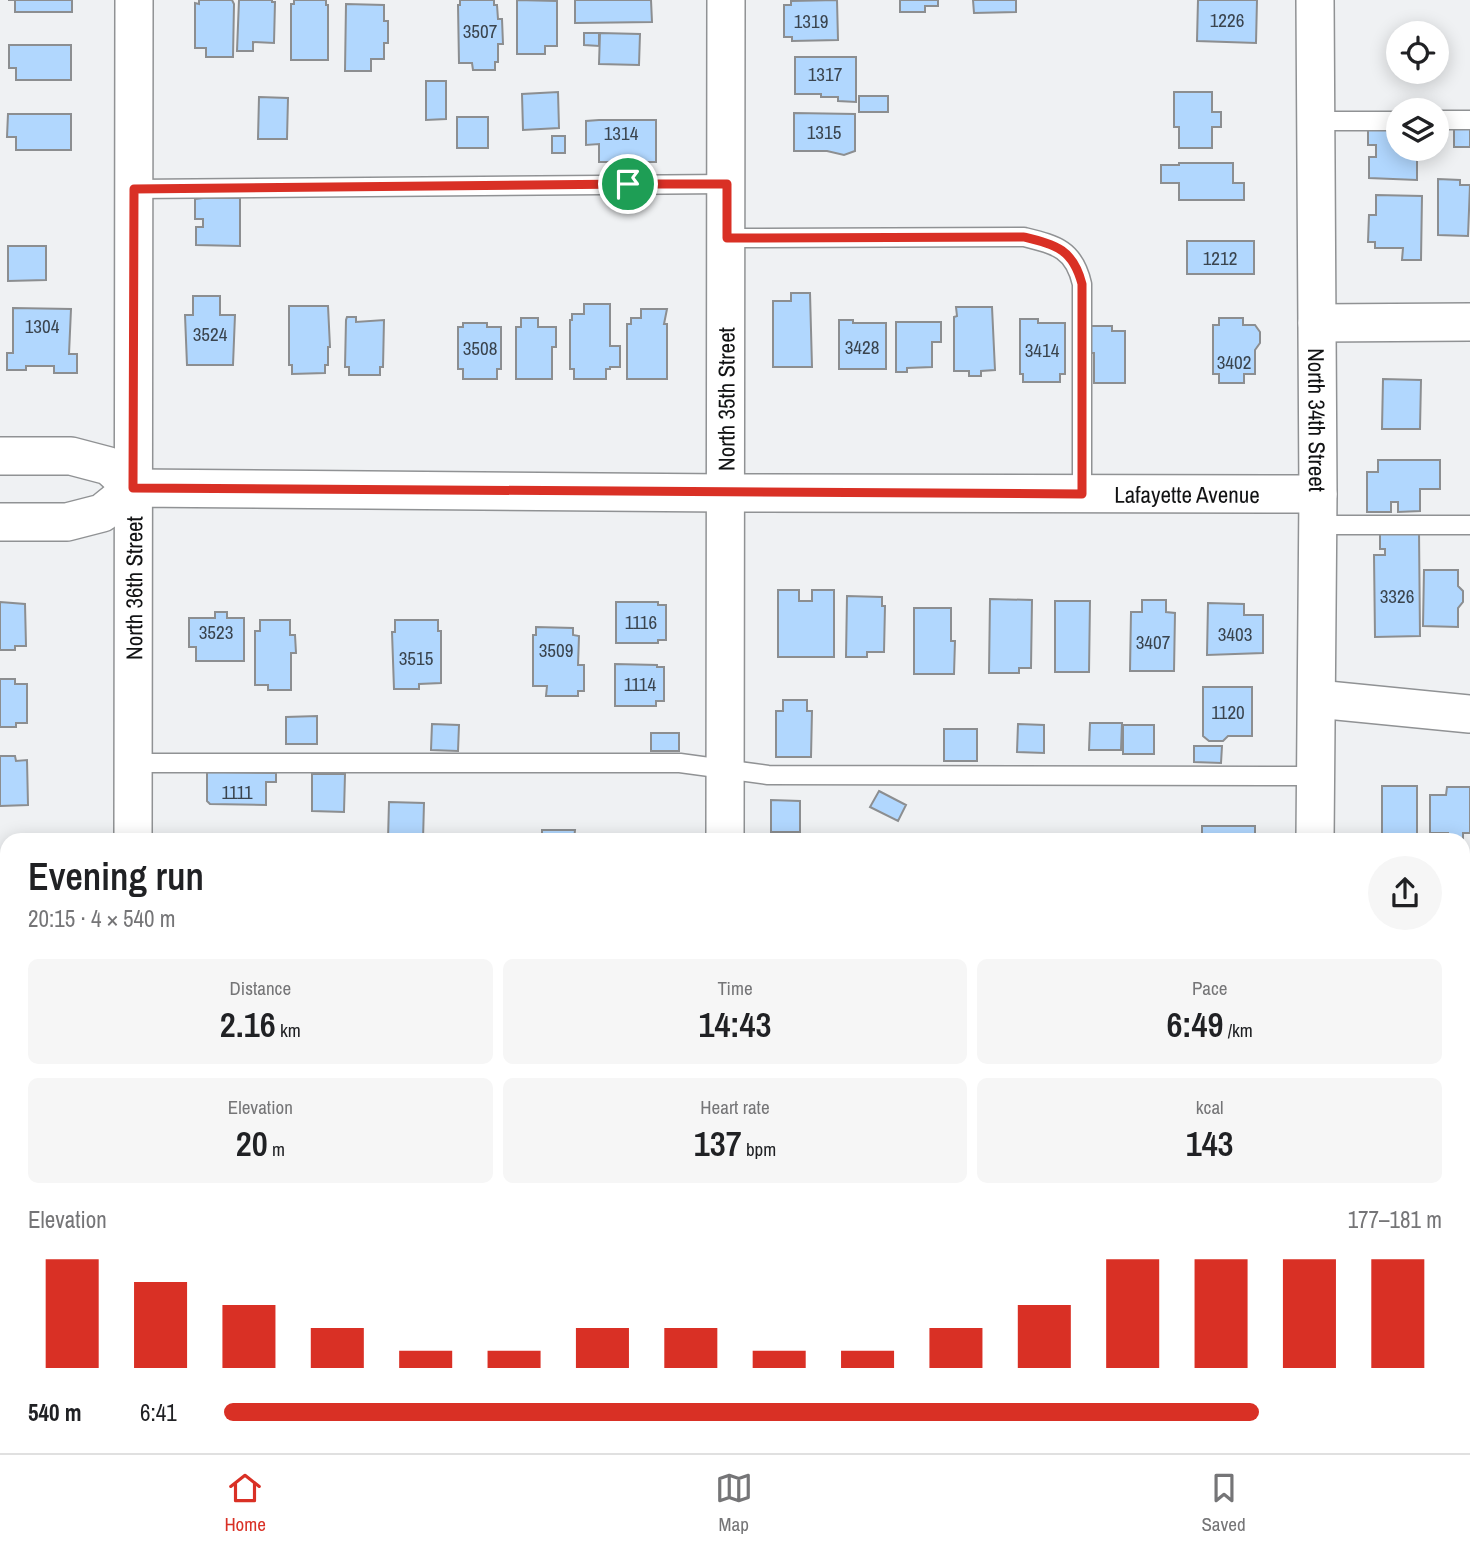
<!DOCTYPE html>
<meta charset="utf-8">
<style>
body{margin:0;font-family:"Archivo Narrow",sans-serif;background:#f6f6f6;color:#202124;height:100vh;display:flex;flex-direction:column;font-size:26px;white-space:nowrap}
*{box-sizing:border-box;margin:0}
p{font-size:23px;color:#757577}
.icon{flex:none;width:38px;height:38px;fill:none;stroke:currentColor;stroke-width:2;stroke-linecap:round;stroke-linejoin:round}
.map{position:relative;flex:1;overflow:hidden}
.drawer{position:absolute;left:0px;top:833px;width:1470px;height:621px;display:flex;flex-direction:column;background:#fff;border-radius:21px 21px 0 0;box-shadow:0 4px 18px #0003}
.drawer>*{flex:none}
.tools{position:absolute;left:1386px;top:21px;display:grid;gap:14px}
.tools a{display:grid;place-items:center;width:63px;height:63px;border-radius:50%;background:#fff;box-shadow:0 4px 18px #0003;font-size:35px}
.pin{position:absolute;display:grid;place-items:center;width:60px;height:60px;color:#fff;margin:-30px;border:4px solid #fff;border-radius:50%;box-shadow:0 2px 7px #0007}
.round{display:grid;place-items:center;flex:none;width:74px;height:74px;border-radius:37px;background:#f6f6f6}
.summary{display:flex;align-items:center;justify-content:space-between;height:119px;padding:0 28px}
h1{font-size:38px;font-weight:600;line-height:52px}
.stats{display:grid;grid-template-columns:repeat(3,1fr);gap:10px;height:119px;padding:7px 28px}
.stats div{display:grid;align-content:center;border-radius:10px;background:#f6f6f6;text-align:center}
.stats b{font-size:35px;font-weight:600}
.stats small{font-size:19px;font-weight:400}
.stats p{font-size:19px}
.chart{height:196px;padding:14px 28px}
.chart p{display:flex;justify-content:space-between}
.chart svg{width:100%;height:126px;margin-top:7px;stroke:#d93025;stroke-width:6}
ul{padding:0 28px;list-style:none;font-size:23px}
li{display:grid;grid-template-columns:112px 84px 1fr;align-items:center;height:52px}
li i{height:18px;border-radius:9px;background:#d93025}
.menu{display:flex;justify-content:space-around;align-items:center;height:98px;border-top:2px solid #e0e0e0;background:#fff;font-size:19px;color:#757577}
.menu a{display:grid;justify-items:center;gap:4px}
.menu .on{color:#d93025}
.map>svg:first-child{display:block}
.green{fill:#dae7c6}
.building{fill:#b1d7fe;stroke:#8c8e90;stroke-width:2}
.lines{fill:none;stroke-linecap:round;stroke-linejoin:round}
.service-casing{stroke:#909294;stroke-width:21}
.minor-casing{stroke:#909294;stroke-width:40}
.service{stroke:#fff;stroke-width:18}
.minor{stroke:#fff;stroke-width:37}
.route-casing{stroke:#fff;stroke-width:14}
.route{stroke:#d93025;stroke-width:9}
.labels{text-anchor:middle;dominant-baseline:central;stroke-width:5;stroke-linejoin:round;paint-order:stroke}
.number-label{font-size:19px;fill:#3a444e}
.street-label{font-size:23px;fill:#121314;stroke:#eff1f3}
</style>
<div class="map">
<svg width="1470" height="1453" viewBox="0 0 1470 1453">
<rect width="100%" height="100%" fill="#eff1f3"/>
<path class="green" d="M0,1375L7,1377V1447H153L165,1453H0Z"/>
<path class="building" d="M8,0H72V12H15V0Z
M199,0H232L234,4L233,57H206V48H195V3L199,4Z
M239,0H272V2H275L274,43L253,42V51H237Z
M294,0H326V5H328V60H291V4H294Z
M460,0H494V5H497L498,19H502L503,44H498V62H495V70H473L472,63H459L458,5H460Z
M517,0L557,1V46H545V54H517Z
M575,0H651L652,22L575,23Z
M837,0L838,40L792,41V37H784V5H791V1Z
M900,0H938V6H925V12H900Z
M973,0H1016V12L974,13Z
M1198,0H1257L1256,43L1197,41Z
M346,4L384,5V21H388V43H384V59H371V71H345Z
M584,33H599V46L584,45Z
M600,33L640,34L639,65L599,64Z
M9,45H71V80H16V68H9Z
M795,57H856V102L838,101V97H821V94H795Z
M426,81H446V119L426,120Z
M558,92L559,128L523,130L522,94Z
M1174,92H1212V112H1221V127H1212V148H1179V127H1174Z
M859,96H888V112H859Z
M259,97L288,98L287,139H258Z
M794,113L855,114V151L844,155L827,151H794Z
M8,114H71V150H16V137H7Z
M457,117H488V148H457Z
M599,120H656V162H599V144L586,145V121Z
M1398,123V149H1417V180L1369,178V157H1376V145H1368V125Z
M1454,125H1470V147H1454Z
M552,136H565V153H552Z
M1179,163H1233V183H1244V200H1179V183H1161V165H1179Z
M1438,179L1460,180V185H1470L1468,236L1438,235Z
M1376,195L1422,196L1421,260H1402L1403,248H1375V242H1368L1369,215H1376Z
M203,198H240V246L196,245V227H203V219H195V199Z
M1187,241H1254V274H1187Z
M8,246H46V280L8,281Z
M791,293H810L812,367H773V301H791Z
M193,296H220V315H235L233,365H187L185,315H193Z
M584,304H610V346H620V367H610V369H606V379H574V369H570V320H572V314H584Z
M289,306H328L330,347H328V365H325V373L292,374V365H289Z
M956,307H992L995,370L981,371V376H969V371H954V317L957,316Z
M13,308L71,309L69,354H77V373H54V366H26V370H7V353H13Z
M641,309H667L664,324H667V379H627V324H631V318H641Z
M347,317H356V322L384,320L383,367H380V375H349V367H345L346,320Z
M521,318H538V327H556V347H552V379H516V327H521Z
M1219,318H1243V325H1255L1260,332V343L1255,350V374H1244V383H1219V374H1213V325H1219Z
M1020,319H1038V323H1065V374H1060V382H1023V374H1020Z
M839,320H853V323H886V369H839Z
M896,322H941V342H932V367L907,368V372H896Z
M463,323H487V327H501V369H497V379H463V369H458V327H463Z
M1091,326H1112V331H1125V383H1094V353H1091Z
M1383,379L1421,380L1420,429H1382Z
M1378,460H1440V489H1420V511L1398,512V502H1391V512H1367V472H1378Z
M1380,531H1419L1420,636L1375,637L1374,555H1385V549H1380Z
M1424,570H1458V586L1463,591V602L1458,608V627L1423,626Z
M778,590H799V601H812V590H834V657H778Z
M847,596L882,597V606H885L884,652H867V657H846Z
M990,599L1032,600L1031,668H1019V673H989Z
M1142,600H1166V612L1175,613L1174,671H1130L1131,612H1142Z
M1055,601H1090L1089,672H1055Z
M0,602L25,604L26,646H15V650H0Z
M616,602H658V605H666V640H658V643H616Z
M1208,603L1244,604V615H1263V653L1207,655Z
M914,608H951V641H955L954,674H914Z
M215,612H227V618H244V661H196V647H189V618H215Z
M260,620H290V635H295L296,653H291V690H268V685H255V631H260Z
M395,620H438V631H441V683L419,684V689H394L392,632H395Z
M536,627L573,628V635L579,636L578,665H584V691H578V696H546L547,686H533V635H536Z
M615,664L657,665V667H664V701H656V706H615Z
M0,679H15V684H27V723H16V727H0Z
M1203,687H1252V736H1228L1223,741H1209L1203,736Z
M783,700H807V711H812L811,757H776V711H783Z
M317,716V744H286V717Z
M1090,723H1122L1121,750H1089Z
M432,724L459,725L458,751L431,750Z
M1018,724L1044,725V753L1017,752Z
M1123,725H1154V754H1123Z
M944,729H977V761H944Z
M651,733H679V751H651Z
M1194,746H1222L1221,763L1194,762Z
M0,756H15L16,761L27,760L28,805L0,806Z
M207,772L276,773V782H266V805L210,804L207,801Z
M312,774H345L344,812L312,811Z
M1382,786H1417V840H1382Z
M1447,787H1470V833H1463V840H1448V833H1430V795H1446Z
M879,791L906,805L898,821L870,807Z
M771,800L800,801V832H771Z
M389,802L424,803L423,840H388Z
M1202,826H1255V840H1202Z
M542,830H575L574,840H542Z
M7,876V937H0V877Z
M1463,978H1470V1024L1463,1025Z
M1463,1044H1470V1084H1463Z
M0,1068H7V1103H0Z
M1463,1101H1470V1126H1466V1141H1463Z
M1463,1169H1470V1202H1464V1205Z
M0,1175H7V1257H0Z
M1463,1223H1470V1263H1463Z
M1463,1281H1470V1327H1463Z
M1463,1344H1470V1386H1463Z
M465,1447H511L510,1453H493Z
M1031,1447H1074V1453H1031Z"/>
<g class="lines">
<defs>
<path id="service" d="M1437,120H1470
M1315,121H1398
M134,189L727,184
M727,238L1024,237C1056,245 1074,249 1082,284V494
M1317,525H1470
M133,763H680L768,775L1316,776
M1463,965H1470"/>
<g id="minor">
<path id="s1" d="M1315,0L1318,494L1315,840"/>
<path d="M1317,323L1470,322"/>
<path d="M0,456H71L109,466L133,488"/>
<path id="s2" d="M0,522H67L102,513L133,488L726,493L1318,494"/>
<path d="M1317,699L1470,714"/>
<path id="s3" d="M133,840L134,0"/>
<path id="s4" d="M725,840L726,0"/>
<path d="M0,1026H7"/>
<path d="M0,1355L7,1358"/>
<path d="M192,1447L203,1453"/>
<path d="M1409,1447L1411,1453"/>
</g>
</defs>
<use href="#service" class="service-casing"/>
<use href="#minor" class="minor-casing"/>
<use href="#service" class="service"/>
<use href="#minor" class="minor"/>
</g>
<g class="lines">
<defs>
<path id="route" d="M628,184H727V238L1024,237C1056,245 1073,249 1082,284V494L133,488L134,189Z"/>
</defs>
<use href="#route" class="route-casing"/>
<use href="#route" class="route"/>
</g>
<g class="labels">
<g class="number-label">
<text x="1227" y="20">1226</text>
<text x="811" y="21">1319</text>
<text x="480" y="31">3507</text>
<text x="825" y="74">1317</text>
<text x="824" y="132">1315</text>
<text x="621" y="133">1314</text>
<text x="1220" y="258">1212</text>
<text x="42" y="326">1304</text>
<text x="210" y="334">3524</text>
<text x="862" y="347">3428</text>
<text x="480" y="348">3508</text>
<text x="1042" y="350">3414</text>
<text x="1234" y="362">3402</text>
<text x="1397" y="596">3326</text>
<text x="641" y="622">1116</text>
<text x="216" y="632">3523</text>
<text x="1235" y="634">3403</text>
<text x="1153" y="642">3407</text>
<text x="556" y="650">3509</text>
<text x="416" y="658">3515</text>
<text x="640" y="684">1114</text>
<text x="1228" y="712">1120</text>
<text x="237" y="792">1111</text>
</g>
<g class="street-label">
<text stroke="none"><textPath href="#s4" startOffset="441">North 35th Street</textPath></text>
<text stroke="none"><textPath href="#s1" startOffset="420">North 34th Street</textPath></text>
<text stroke="none"><textPath href="#s2" startOffset="1197">Lafayette Avenue</textPath></text>
<text stroke="none"><textPath href="#s3" startOffset="252">North 36th Street</textPath></text>
</g>
</g>
</svg>
<div class="tools">
<a><svg class="icon" aria-label="locate" viewBox="0 0 24 24"><circle cx="12" cy="12" r="6"/><path d="M12 2v4M12 18v4M2 12h4M18 12h4"/></svg></a>
<a><svg class="icon" aria-label="layers" viewBox="0 0 24 24"><path d="M12 4l9 5-9 5-9-5zM3 14l9 5 9-5"/></svg></a>
</div>
<div class="pin" style="left:628px;top:184px;background:#1e9e55"><svg class="icon" aria-label="arrive" viewBox="0 0 24 24"><path d="M6 21V4h12l-3 4 3 4H6"/></svg></div>
<section class="drawer">
<div class="summary"><div><h1>Evening run</h1><p>20:15 · 4 × 540 m</p></div><a class="round"><svg class="icon" aria-label="share" viewBox="0 0 24 24"><path d="M12 15V3M7 8l5-5 5 5M5 13v7h14v-7"/></svg></a></div>
<div class="stats">
<div><p>Distance</p><b>2.16<small> km</small></b></div>
<div><p>Time</p><b>14:43</b></div>
<div><p>Pace</p><b>6:49<small> /km</small></b></div>
</div>
<div class="stats">
<div><p>Elevation</p><b>20<small> m</small></b></div>
<div><p>Heart rate</p><b>137<small> bpm</small></b></div>
<div><p>kcal</p><b>143</b></div>
</div>
<div class="chart"><p><span>Elevation</span>177–181 m</p>
<svg viewBox="0 0 160 44" preserveAspectRatio="none"><path d="M5 44V6M15 44V14M25 44V22M35 44V30M45 44V38M55 44V38M65 44V30M75 44V30M85 44V38M95 44V38M105 44V30M115 44V22M125 44V6M135 44V6M145 44V6M155 44V6"/></svg>
</div>
<ul>
<li><b>540 m</b>6:41<i style="width:85%"></i></li>
</ul>
</section>
</div>
<nav class="menu">
<a class="on"><svg class="icon" aria-label="home" viewBox="0 0 24 24"><path d="M3 11l9-7 9 7M6 9v11h12V9"/></svg>Home</a>
<a><svg class="icon" aria-label="map" viewBox="0 0 24 24"><path d="M3 6l6-2 6 2 6-2v14l-6 2-6-2-6 2zM9 4v14M15 6v14"/></svg>Map</a>
<a><svg class="icon" aria-label="saved" viewBox="0 0 24 24"><path d="M7 4h10v16l-5-4-5 4z"/></svg>Saved</a>
</nav>
